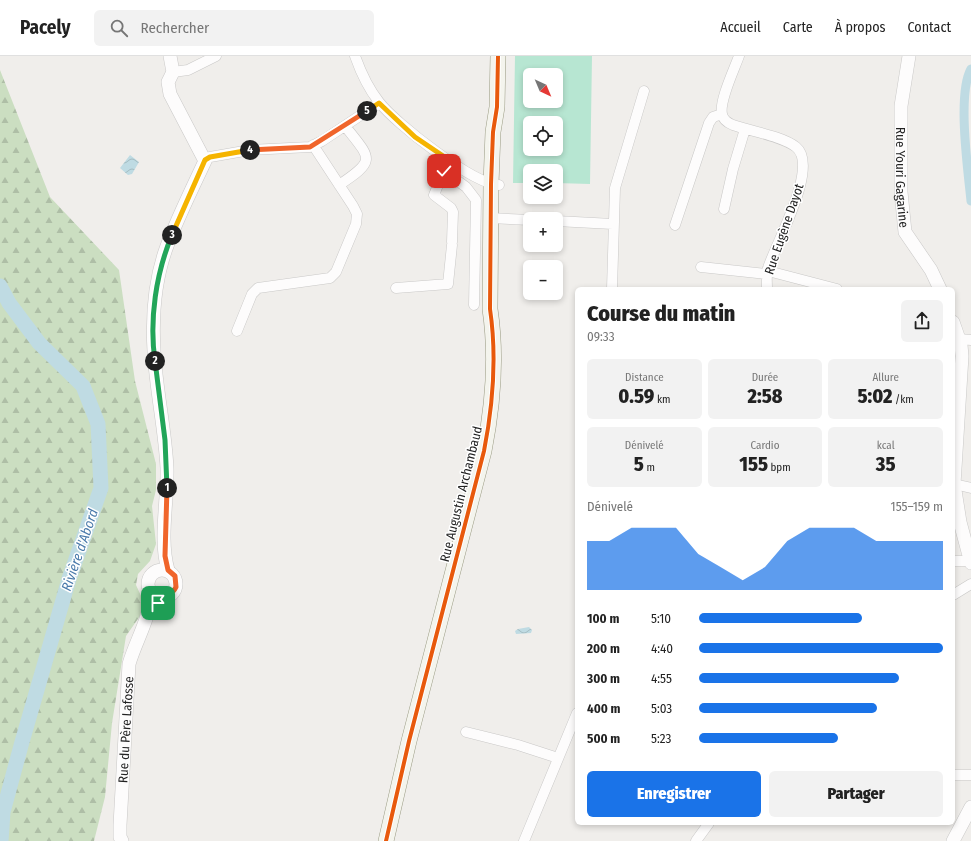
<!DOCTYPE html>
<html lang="fr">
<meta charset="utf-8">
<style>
body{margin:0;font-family:"Fira Sans Condensed",sans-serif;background:#f2f2f2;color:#222;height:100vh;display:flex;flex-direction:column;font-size:15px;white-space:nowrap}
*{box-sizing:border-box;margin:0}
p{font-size:13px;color:#767676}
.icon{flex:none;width:22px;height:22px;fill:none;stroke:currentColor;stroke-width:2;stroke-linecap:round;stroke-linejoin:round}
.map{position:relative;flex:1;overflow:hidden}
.details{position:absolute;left:575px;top:231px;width:380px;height:538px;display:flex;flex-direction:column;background:#fff;border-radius:6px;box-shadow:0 2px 6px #0003}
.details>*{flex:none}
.needle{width:26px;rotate:136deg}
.fabs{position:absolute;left:523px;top:12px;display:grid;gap:8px}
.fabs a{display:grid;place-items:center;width:40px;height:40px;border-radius:6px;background:#fff;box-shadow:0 2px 6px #0003;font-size:20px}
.pin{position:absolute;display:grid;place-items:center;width:34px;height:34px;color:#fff;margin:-17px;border-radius:8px;box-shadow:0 2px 6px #0006}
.km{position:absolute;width:20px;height:20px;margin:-10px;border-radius:50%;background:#222;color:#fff;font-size:11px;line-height:20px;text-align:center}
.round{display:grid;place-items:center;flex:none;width:42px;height:42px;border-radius:6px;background:#f2f2f2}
.summary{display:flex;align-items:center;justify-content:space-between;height:68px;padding:0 12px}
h1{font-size:22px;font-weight:800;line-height:30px}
.stats{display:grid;grid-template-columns:repeat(3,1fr);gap:6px;height:68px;padding:4px 12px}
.stats div{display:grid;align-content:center;border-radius:6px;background:#f2f2f2;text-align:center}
.stats b{font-size:20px;font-weight:800}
.stats small{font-size:11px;font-weight:400}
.stats p{font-size:11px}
.chart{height:112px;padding:8px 12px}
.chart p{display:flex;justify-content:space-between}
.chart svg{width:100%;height:72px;margin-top:4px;fill:#1a73e8;opacity:.7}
.cta{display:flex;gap:8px;margin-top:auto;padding:8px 12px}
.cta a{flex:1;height:46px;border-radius:6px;background:#1a73e8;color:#fff;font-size:16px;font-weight:800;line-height:46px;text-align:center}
.cta a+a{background:#f2f2f2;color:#222}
ul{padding:0 12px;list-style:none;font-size:13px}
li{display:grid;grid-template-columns:64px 48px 1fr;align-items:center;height:30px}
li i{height:10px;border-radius:5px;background:#1a73e8}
header{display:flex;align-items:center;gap:24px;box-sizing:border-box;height:56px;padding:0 20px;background:#fff;border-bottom:1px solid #e0e0e0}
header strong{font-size:19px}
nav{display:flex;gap:22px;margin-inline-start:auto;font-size:14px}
.search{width:280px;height:36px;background:#f2f2f2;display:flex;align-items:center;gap:10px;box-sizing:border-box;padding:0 14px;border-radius:6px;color:#767676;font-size:15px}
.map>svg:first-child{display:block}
.forest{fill:url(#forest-firs)}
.pitch{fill:#b7e6d2;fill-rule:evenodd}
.water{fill:url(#water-waves)}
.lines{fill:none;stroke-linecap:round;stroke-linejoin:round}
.canal{stroke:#bfdbe3;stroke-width:9}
.river{stroke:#bfdbe3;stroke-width:15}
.minor-casing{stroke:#c9c8c7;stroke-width:11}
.tertiary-casing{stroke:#c9c8c7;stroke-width:14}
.secondary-casing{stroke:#999a82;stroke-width:16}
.minor{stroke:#fdfcfc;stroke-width:10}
.tertiary{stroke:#fdfcfc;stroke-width:13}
.secondary{stroke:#f4f4ed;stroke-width:15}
.cycleway-casing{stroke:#fff;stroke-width:6}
.cycleway{stroke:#e8590c;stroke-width:4}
.split-1-casing{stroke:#fff;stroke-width:8}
.split-2-casing{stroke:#fff;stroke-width:8}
.split-3-casing{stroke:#fff;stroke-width:8}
.split-4-casing{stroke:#fff;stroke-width:8}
.split-5-casing{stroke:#fff;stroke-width:8}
.split-6-casing{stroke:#fff;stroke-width:8}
.split-1{stroke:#f0652b;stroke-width:5}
.split-2{stroke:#22a559;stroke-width:5}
.split-3{stroke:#22a559;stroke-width:5}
.split-4{stroke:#f5b400;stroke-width:5}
.split-5{stroke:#f0652b;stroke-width:5}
.split-6{stroke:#f5b400;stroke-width:5}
.labels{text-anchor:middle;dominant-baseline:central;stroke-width:3;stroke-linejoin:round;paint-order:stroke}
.street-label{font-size:13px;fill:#222;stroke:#fff}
.water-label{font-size:14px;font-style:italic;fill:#4a7aab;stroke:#fff}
</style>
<header>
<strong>Pacely</strong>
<div class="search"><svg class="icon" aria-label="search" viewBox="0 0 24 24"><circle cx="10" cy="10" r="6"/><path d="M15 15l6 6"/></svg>Rechercher</div>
<nav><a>Accueil</a><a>Carte</a><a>À propos</a><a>Contact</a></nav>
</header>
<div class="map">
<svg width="971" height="785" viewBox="0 0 971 785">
<defs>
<pattern id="forest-firs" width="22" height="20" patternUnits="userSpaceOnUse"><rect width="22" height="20" fill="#cbdec1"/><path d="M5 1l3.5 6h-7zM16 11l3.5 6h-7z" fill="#aebea6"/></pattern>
<pattern id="water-waves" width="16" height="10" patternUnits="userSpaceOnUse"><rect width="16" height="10" fill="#bfdbe3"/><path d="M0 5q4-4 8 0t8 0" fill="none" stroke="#a4bcc2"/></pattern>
</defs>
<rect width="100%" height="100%" fill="#f0eeeb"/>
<path class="forest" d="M0,14L50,141L119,214L135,325L156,408V434L152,450L156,488L150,505L138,518L136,529L142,542V553L140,560L126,580L112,667L105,741L94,785H0Z"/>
<path class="pitch" d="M515,0H592L590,128L556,127V115H530V127H513ZM530,19H556V45H530ZM530,67H556V93H530Z"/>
<path class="water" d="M130,99L139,106L132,118L128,119L120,112Z
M529,571L532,574L531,577L516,578L515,575L518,573Z"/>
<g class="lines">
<path class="canal" d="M971,13C957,38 968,114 971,145"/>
<path class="river" d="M0,230L9,247L39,287L83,330L98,368L101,432L69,523L22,686L3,756L1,785"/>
<defs>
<path id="minor" d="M355,0C361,17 368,32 379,46C396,68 473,128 499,129
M739,0C734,14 719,45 722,58C723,64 728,67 733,69C750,75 782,80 796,91C820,110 775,189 768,212C766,218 767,226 767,233
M173,16L188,14L216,0
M205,105L210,101L250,94L310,91L322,85L379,47
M446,109L434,139L451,152L453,156L452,186
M444,115L466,131L476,144L474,249
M339,129C377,104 371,103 345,70
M724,153L733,113L745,73
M490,162L530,164
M556,165L613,168
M675,169L709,67L713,61L722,58
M701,211L767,218
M768,215L837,233
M396,232L448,228L452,189
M612,233L615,132L644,35
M237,275L252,238L258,232L330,222L336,216L356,168L357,158L353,150L313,89
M959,283L971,284
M954,428L971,432
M953,505H970
M953,539L971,528
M466,676L518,689L558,702
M953,719H971
M524,785L577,657
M696,785L709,767"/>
<g id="tertiary">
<path id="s1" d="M909,0L901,50V136L905,176L931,214L940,233"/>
<path d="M953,266L961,289L962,300L954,428L960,466L971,507"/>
<circle cx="162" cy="528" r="14"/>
<path d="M168,514C159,483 168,444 167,412C165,372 156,334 154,295C152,261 155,222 167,190C178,161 192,133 205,105L170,38L168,26L173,16L170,0"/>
<path id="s2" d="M122,785L120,781V769L129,608C136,584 150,563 151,537"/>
<path d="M953,785L971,751"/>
</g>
<path id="secondary" d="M386,785L409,685L484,395C493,349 497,300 490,253L491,128L493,76L497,51L498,0"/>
</defs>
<use href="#minor" class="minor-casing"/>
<use href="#tertiary" class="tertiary-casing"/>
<use href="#secondary" class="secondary-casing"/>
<use href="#minor" class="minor"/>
<use href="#tertiary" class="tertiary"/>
<use href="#secondary" class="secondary"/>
<defs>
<path id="cycleway" d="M168,514C159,483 168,444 167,412C165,372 156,334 154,295C152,261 155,222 167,190C178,161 192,133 205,105L210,101L250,94L310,91L322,85L379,47
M386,785L409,685L484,395C493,349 497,300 490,253L491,128L493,76L497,51L498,0"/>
</defs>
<use href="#cycleway" class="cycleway-casing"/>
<use href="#cycleway" class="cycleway"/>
</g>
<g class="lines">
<defs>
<path id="split-1" d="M158,547C164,540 172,540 176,531L175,520L168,514L165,500L167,432"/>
<path id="split-2" d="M155,305L165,384L167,432"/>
<path id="split-3" d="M155,305C149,264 156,217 172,179"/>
<path id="split-4" d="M172,179L205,104L210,101L250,94"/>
<path id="split-5" d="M250,94L310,91L367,55"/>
<path id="split-6" d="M367,55L379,47L415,81L449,104L444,115"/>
</defs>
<use href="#split-1" class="split-1-casing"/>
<use href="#split-2" class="split-2-casing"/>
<use href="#split-3" class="split-3-casing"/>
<use href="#split-4" class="split-4-casing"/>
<use href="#split-5" class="split-5-casing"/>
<use href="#split-6" class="split-6-casing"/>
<use href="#split-1" class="split-1"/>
<use href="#split-2" class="split-2"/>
<use href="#split-3" class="split-3"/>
<use href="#split-4" class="split-4"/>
<use href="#split-5" class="split-5"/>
<use href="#split-6" class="split-6"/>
</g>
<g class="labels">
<g class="street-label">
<text stroke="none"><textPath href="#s1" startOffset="122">Rue Youri Gagarine</textPath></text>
<text transform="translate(784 173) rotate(-71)">Rue Eugène Dayot</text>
<text transform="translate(461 438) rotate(-76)">Rue Augustin Archambaud</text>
<text stroke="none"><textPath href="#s2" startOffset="112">Rue du Père Lafosse</textPath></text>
</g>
<g class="water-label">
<text transform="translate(80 494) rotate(-71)">Rivière d'Abord</text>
</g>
</g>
</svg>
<div class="fabs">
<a><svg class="needle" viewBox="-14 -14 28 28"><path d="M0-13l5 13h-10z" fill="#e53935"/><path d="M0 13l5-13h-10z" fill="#767676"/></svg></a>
<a><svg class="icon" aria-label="locate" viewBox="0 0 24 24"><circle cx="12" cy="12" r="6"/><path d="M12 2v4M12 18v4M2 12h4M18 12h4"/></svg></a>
<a><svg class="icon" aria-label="layers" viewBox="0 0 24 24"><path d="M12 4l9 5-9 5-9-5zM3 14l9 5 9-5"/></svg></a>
<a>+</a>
<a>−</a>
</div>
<div class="pin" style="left:158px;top:547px;background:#1e9e55"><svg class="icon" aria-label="arrive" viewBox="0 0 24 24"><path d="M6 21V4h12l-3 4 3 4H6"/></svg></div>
<div class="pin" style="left:444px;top:115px;background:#d93025"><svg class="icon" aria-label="check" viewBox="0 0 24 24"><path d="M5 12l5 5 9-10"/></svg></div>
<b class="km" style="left:167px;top:432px">1</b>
<b class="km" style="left:155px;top:305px">2</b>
<b class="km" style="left:172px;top:179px">3</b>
<b class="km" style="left:250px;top:94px">4</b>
<b class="km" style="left:367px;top:55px">5</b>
<section class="details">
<div class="summary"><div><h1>Course du matin</h1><p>09:33</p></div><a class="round"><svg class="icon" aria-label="share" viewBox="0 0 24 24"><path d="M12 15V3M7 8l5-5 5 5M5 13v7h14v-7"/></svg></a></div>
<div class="stats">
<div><p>Distance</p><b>0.59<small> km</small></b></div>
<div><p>Durée</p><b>2:58</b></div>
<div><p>Allure</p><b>5:02<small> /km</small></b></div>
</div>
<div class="stats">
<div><p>Dénivelé</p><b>5<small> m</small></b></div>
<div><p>Cardio</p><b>155<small> bpm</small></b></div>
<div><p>kcal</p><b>35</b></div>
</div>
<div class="chart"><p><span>Dénivelé</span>155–159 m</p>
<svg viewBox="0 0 160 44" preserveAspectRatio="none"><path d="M0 44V14L10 14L20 6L30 6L40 6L50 22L60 30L70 38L80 30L90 14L100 6L110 6L120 6L130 14L140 14L150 14L160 14V44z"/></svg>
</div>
<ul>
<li><b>100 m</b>5:10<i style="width:67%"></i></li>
<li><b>200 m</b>4:40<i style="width:100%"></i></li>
<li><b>300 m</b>4:55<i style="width:82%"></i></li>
<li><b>400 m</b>5:03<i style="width:73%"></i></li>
<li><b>500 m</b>5:23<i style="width:57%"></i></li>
</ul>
<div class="cta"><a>Enregistrer</a><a>Partager</a></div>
</section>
</div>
